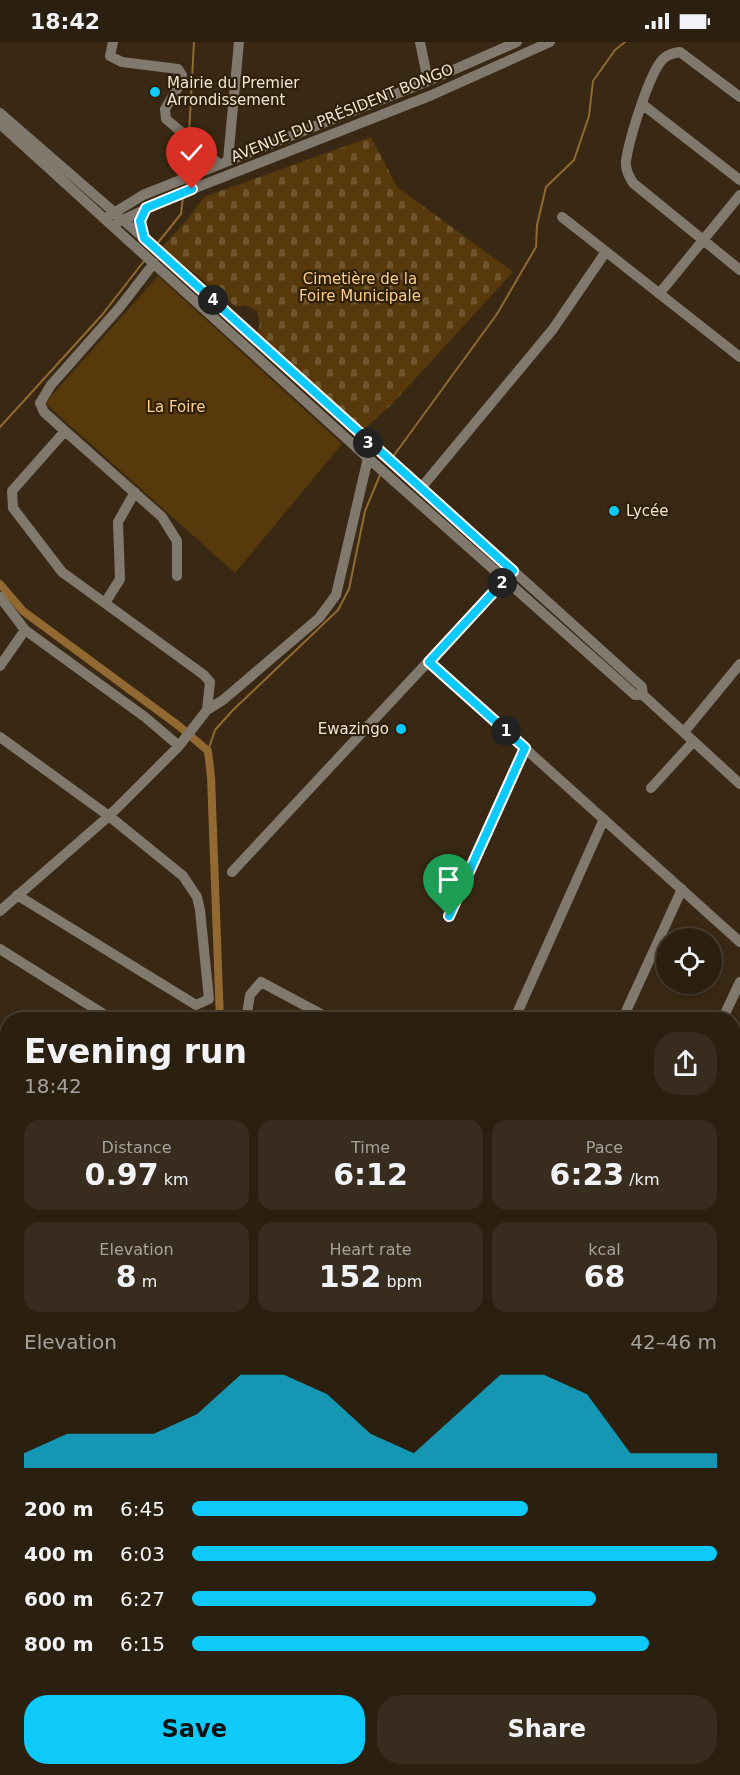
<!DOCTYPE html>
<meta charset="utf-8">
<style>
body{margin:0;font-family:"DejaVu Sans",sans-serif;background:#372c1d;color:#f1f3f6;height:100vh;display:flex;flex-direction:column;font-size:22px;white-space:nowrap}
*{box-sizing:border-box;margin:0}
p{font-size:20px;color:#a6a29e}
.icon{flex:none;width:33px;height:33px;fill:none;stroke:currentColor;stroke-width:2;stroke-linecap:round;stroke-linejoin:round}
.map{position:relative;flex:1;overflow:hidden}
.side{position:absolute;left:0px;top:970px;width:741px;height:764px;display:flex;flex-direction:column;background:#2b1f0f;border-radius:24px 24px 0 0;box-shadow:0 3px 9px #0003,0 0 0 2px #473d2f}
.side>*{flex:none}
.tools{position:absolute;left:656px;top:886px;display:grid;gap:12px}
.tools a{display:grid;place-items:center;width:66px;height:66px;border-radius:50%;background:#2b1f0f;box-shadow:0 3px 9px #0003,0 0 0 2px #473d2f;font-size:30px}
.pin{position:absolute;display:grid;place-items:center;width:51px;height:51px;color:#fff;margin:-62px -26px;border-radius:50% 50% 50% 0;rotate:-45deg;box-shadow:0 0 6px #0007}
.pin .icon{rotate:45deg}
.km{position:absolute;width:30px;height:30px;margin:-15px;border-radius:50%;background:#222;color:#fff;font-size:16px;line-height:30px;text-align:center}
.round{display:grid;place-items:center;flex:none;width:63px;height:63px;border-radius:24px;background:#372c1d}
.overview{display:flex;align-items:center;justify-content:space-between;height:102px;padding:0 24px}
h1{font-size:33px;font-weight:700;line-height:45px}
.metrics{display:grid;grid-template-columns:repeat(3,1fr);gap:9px;height:102px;padding:6px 24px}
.metrics div{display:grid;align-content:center;border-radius:15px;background:#372c1d;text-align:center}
.metrics b{font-size:30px;font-weight:700}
.metrics small{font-size:16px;font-weight:400}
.metrics p{font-size:16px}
.chart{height:168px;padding:12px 24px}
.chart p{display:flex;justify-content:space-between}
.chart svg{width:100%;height:108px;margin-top:6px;fill:#0dcafa;opacity:.7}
.button{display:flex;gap:12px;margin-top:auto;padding:12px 24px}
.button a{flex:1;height:69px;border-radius:24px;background:#0dcafa;color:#111;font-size:24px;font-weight:700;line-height:69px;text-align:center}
.button a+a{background:#372c1d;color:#f1f3f6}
ul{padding:0 24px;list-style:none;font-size:20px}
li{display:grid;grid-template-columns:96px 72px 1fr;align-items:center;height:45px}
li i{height:15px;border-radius:8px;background:#0dcafa}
.status{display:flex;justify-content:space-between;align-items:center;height:42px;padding:0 30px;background:#2b1f0f;direction:ltr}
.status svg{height:16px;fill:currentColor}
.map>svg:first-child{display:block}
.cemetery{fill:url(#cemetery-stones)}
.park{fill:#57390b}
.water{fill:url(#water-ripples)}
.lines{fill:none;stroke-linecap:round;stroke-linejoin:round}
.stream{stroke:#926930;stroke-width:2}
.canal{stroke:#926930;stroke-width:8}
.minor{stroke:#81786e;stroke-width:10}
.major{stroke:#d5c4ae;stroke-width:14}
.route-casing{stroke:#fff;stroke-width:12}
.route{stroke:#0dcafa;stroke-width:8}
.poi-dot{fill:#0dcafa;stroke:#2f200a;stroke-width:2}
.labels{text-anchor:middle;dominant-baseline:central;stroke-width:4.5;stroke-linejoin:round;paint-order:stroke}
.poi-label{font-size:15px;fill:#efe4d7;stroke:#2f200a;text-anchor:start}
.street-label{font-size:15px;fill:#efe4d7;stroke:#2f200a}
.park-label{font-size:15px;fill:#fece8f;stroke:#2f200a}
</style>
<div class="status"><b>18:42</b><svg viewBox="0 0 49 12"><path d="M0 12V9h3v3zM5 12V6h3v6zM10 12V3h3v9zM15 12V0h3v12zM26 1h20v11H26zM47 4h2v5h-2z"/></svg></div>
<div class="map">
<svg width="740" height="1733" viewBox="0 0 740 1733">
<defs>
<pattern id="cemetery-stones" width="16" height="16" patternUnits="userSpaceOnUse" patternTransform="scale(1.5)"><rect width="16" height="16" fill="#57390b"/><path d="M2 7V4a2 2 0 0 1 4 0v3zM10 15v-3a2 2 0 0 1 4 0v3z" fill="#6f562e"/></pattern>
<pattern id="water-ripples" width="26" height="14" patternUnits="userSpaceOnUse" patternTransform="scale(1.5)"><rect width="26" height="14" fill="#926930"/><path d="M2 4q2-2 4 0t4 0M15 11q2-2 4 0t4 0" fill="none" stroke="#715837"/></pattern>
</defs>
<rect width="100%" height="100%" fill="#392914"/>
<path class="cemetery" d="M371,95L397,145L513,230L392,362L364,387L257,291L260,282L257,269L245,263L236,265L162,205L188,177L204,155Z"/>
<path class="park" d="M158,234L342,402L235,531L45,361Z"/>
<path class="water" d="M0,1258H8L7,1281L0,1291Z
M0,1310L8,1311V1726L542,1727L539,1733H0Z"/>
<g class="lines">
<path class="stream" d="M189,92L194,0
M186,131L189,100
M156,203L181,172L183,154
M0,385L102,273L144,219
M392,416L497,272L536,205L537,183L546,145L574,118L589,74L593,39L615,8L625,0
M208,709L215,688L232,669L338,568L349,547L365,469L380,433"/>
<path class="canal" d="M0,542L23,569L179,684L208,709L211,735L220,978"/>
<path class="minor" d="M113,0L110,14L122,20L178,27L182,33L180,42L165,67L166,77L219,122
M420,0L428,39
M740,55L680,10C674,11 668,12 663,17C649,31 629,98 626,119C625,127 629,134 633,141L740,228
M642,62L740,138
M0,71L168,217L642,645L643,653L740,742
M0,82L368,416L635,653H643
M228,118L239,0
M109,174L143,153L428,39L517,0
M562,175L740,315
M118,180L177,153L432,53L550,0
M154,221L120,265L51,343L40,361L44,370L65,389L162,475L177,499V534
M659,252L740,153
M421,446L553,287L605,211
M0,555L25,588L145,675L179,704
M105,561L120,537L118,480L135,450
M429,620L740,900
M0,624L25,588
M207,668L223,658L319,576L336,553L368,416
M684,690L740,622
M0,695L109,774L183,834L197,855L200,868L209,957L196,963L17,853
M651,746L693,700
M232,830L508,534
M0,869L109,774L179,704L207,668L210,640L204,633L62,530L13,466L12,449L65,389
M449,874L525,706
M0,907L113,978
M246,978L250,953L261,940L332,978
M514,978L604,777
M622,978L682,847
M722,978L740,940
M0,1028L8,1019
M734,1175L740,1161
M734,1205H740
M734,1305H740"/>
<path class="major" d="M0,1050L8,1055
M734,1678L740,1689"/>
</g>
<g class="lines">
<defs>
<path id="route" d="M192,147L146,166L140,179L144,196L513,529L429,620L525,706L449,874"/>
</defs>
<use href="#route" class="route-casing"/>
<use href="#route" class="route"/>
</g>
<g class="poi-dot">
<circle cx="155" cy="50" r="6"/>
<circle cx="614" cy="469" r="6"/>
<circle cx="401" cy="687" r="6"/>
</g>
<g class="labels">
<g class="poi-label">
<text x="167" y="41">Mairie du Premier<tspan x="167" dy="17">Arrondissement</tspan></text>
<text x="626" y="469">Lycée</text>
<text x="389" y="687" text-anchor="end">Ewazingo</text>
</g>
<g class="street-label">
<text transform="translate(342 71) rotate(-22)">AVENUE DU PRÉSIDENT BONGO</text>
</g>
<g class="park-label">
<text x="360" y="237">Cimetière de la<tspan x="360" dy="17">Foire Municipale</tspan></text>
<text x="176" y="365">La Foire</text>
</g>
</g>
</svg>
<div class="tools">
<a><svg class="icon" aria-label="locate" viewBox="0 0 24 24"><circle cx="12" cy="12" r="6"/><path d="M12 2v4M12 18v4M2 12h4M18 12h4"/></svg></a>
</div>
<div class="pin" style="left:449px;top:874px;background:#1e9e55"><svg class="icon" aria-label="arrive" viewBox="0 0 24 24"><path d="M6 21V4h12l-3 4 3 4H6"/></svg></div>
<div class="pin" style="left:192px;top:147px;background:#d93025"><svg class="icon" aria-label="check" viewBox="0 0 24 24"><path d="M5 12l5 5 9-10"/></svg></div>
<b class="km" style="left:506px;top:689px">1</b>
<b class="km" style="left:502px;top:541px">2</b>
<b class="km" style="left:368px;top:401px">3</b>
<b class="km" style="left:213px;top:258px">4</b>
<section class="side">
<div class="overview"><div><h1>Evening run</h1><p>18:42</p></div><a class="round"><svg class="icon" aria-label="share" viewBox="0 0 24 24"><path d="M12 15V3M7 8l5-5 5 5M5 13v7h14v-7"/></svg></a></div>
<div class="metrics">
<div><p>Distance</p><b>0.97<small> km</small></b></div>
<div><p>Time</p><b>6:12</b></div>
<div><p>Pace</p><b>6:23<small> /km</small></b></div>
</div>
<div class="metrics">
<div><p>Elevation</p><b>8<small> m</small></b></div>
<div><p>Heart rate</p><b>152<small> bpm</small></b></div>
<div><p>kcal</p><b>68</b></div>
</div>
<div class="chart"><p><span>Elevation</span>42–46 m</p>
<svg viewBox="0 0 160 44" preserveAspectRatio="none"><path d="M0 44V38L10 30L20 30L30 30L40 22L50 6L60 6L70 14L80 30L90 38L100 22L110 6L120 6L130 14L140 38L150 38L160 38V44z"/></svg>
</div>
<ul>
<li><b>200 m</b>6:45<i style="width:64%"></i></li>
<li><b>400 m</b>6:03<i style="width:100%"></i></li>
<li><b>600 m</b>6:27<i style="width:77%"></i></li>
<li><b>800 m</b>6:15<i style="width:87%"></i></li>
</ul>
<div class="button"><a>Save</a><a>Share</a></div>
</section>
</div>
